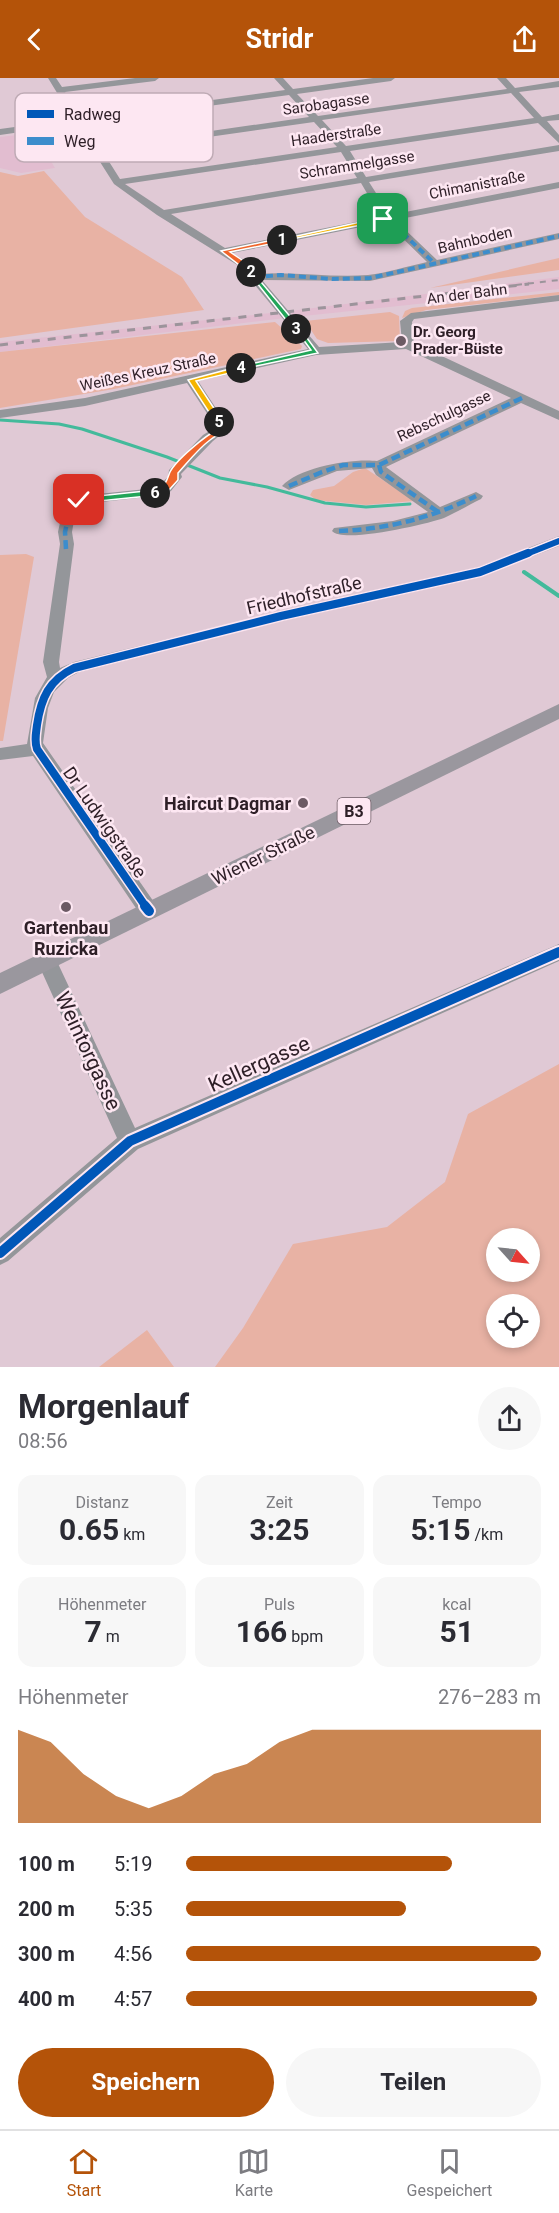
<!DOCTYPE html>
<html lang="de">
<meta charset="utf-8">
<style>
body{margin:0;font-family:Roboto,sans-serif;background:#f7f7f7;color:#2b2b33;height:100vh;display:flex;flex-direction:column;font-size:22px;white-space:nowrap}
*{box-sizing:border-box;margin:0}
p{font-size:20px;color:#7c7c81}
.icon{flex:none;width:33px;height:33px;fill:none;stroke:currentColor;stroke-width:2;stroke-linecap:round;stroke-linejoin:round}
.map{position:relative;height:1289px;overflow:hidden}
.panel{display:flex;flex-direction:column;background:#fff;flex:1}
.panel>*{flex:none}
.needle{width:39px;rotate:117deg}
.fabs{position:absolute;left:486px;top:1150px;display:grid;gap:12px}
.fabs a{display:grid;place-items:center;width:54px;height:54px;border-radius:50%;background:#fff;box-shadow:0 3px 9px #0003;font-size:30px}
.pin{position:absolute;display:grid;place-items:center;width:51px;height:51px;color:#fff;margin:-26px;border-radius:12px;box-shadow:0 3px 9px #0006}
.km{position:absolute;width:30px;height:30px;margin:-15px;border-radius:50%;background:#222;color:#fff;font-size:16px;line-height:30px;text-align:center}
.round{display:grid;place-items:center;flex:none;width:63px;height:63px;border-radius:32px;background:#f7f7f7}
.headline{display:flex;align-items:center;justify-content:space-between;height:102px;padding:0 18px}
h1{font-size:33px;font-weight:700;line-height:45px}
.stats{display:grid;grid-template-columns:repeat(3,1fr);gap:9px;height:102px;padding:6px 18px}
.stats div{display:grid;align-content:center;border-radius:15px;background:#f7f7f7;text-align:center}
.stats b{font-size:30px;font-weight:700}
.stats small{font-size:16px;font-weight:400}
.stats p{font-size:16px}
.chart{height:168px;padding:12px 18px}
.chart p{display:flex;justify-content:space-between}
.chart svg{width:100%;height:108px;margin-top:6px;fill:#b45309;opacity:.7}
.action{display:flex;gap:12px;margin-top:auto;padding:12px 18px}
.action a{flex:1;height:69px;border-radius:36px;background:#b45309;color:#fff;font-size:24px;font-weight:700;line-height:69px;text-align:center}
.action a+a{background:#f7f7f7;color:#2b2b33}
ul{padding:0 18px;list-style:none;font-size:20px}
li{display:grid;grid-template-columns:96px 72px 1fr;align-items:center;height:45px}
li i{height:15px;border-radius:8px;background:#b45309}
header{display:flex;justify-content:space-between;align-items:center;height:78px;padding:0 18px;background:#b45309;color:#fff;font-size:27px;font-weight:700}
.tab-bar{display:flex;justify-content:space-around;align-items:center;height:84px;border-top:2px solid #e1e1e2;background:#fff;font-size:16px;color:#7c7c81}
.tab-bar a{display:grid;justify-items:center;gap:3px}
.tab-bar .current{color:#b45309}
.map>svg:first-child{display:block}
.built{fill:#e2bdd0}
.green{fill:#e8b2a4;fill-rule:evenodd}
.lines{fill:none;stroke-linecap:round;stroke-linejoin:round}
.stream-far1{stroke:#43ba9b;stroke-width:3}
.stream{stroke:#43ba9b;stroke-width:4}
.minor{fill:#94969a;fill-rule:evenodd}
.major{fill:#9a979e;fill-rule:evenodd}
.rail-far1{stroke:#9c949b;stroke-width:2;stroke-dasharray:6 6;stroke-linecap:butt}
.rail{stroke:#9c949b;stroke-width:3;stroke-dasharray:8 8;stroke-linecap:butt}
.quiet-far1{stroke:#3c8dcc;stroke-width:4;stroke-dasharray:7 4;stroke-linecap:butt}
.quiet{stroke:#3c8dcc;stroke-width:4.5;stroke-dasharray:9 4.5;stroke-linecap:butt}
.cycleway-far2-casing{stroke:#fde7f2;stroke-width:9}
.cycleway-far1-casing{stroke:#fde7f2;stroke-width:11}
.cycleway-casing{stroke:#fde7f2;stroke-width:14}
.cycleway-far2{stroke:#0057b8;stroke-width:6}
.cycleway-far1{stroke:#0057b8;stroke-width:8}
.cycleway{stroke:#0057b8;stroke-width:10}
.split-1{fill:#f5b400;stroke:#fff;stroke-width:1.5}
.split-2{fill:#f0652b;stroke:#fff;stroke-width:1.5}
.split-3{fill:#22a559;stroke:#fff;stroke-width:1.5}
.split-4{fill:#22a559;stroke:#fff;stroke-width:1.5}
.split-5{fill:#f5b400;stroke:#fff;stroke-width:1.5}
.split-6{fill:#f0652b;stroke:#fff;stroke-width:1.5}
.split-7{fill:#22a559;stroke:#fff;stroke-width:1.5}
.poi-dot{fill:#6c5a64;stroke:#fde7f2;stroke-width:2}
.labels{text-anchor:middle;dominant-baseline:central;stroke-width:5;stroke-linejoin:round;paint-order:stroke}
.far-street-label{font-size:15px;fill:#2e1f27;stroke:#fde7f2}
.far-poi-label{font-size:15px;font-weight:bold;fill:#2e1f27;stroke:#fde7f2;text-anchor:start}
.shield{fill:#fde7f2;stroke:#6c5b64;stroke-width:1.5}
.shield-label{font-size:16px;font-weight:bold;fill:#2e1f27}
.street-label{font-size:18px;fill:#2e1f27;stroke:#fde7f2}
.poi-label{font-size:18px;font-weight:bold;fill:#2e1f27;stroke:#fde7f2;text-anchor:end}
.near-street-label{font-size:21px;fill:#2e1f27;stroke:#fde7f2}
.key{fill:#fde7f2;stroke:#bfabb5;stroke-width:1.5}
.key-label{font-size:16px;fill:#2e1f27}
</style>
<header><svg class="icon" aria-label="back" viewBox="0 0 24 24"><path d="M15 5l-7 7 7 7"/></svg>Stridr<svg class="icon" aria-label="share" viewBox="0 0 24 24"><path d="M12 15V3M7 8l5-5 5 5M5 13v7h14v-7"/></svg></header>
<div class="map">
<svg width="559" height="1289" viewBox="0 0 559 1289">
<rect width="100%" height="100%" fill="#e0c9d5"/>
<path class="built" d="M34,55L55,90L21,95L0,90V59Z
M559,199V211L294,239L0,274V264L290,233Z"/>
<path class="green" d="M44,93L85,139L182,199L204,232L0,260V94L18,98Z
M559,180V192L430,210Z
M559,214V217L426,232L402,240L405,233L412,230Z
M390,234L399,238L400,263L328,265L317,261L305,243Z
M275,244L302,268L301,271L114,311L0,330V274Z
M365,390L414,423L366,427L316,422L310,417L313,412L334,408L353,394Z
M26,476L34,479L3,663H0V477Z
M559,986V1289H215L243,1250L293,1166L387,1149L445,1104L468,1036ZM496,1161H530V1194H496ZM496,1227H530V1260H496Z
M147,1252L174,1289H99Z"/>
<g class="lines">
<path class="stream-far1" d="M0,342L59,346L82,351L167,379L220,400L267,409L325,425L366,429L410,426"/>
<path class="stream" d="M524,494L559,518"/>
<path class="minor" d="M48,0H56L62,9L135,0H159L155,3L65,14L81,40L285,12L274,0H283L293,11L373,0H395L391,3L297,16L318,38L507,11L497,0H506L515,10L559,3V9L519,14L542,39L559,36V42L547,43L559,57V65L538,45L350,73L366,99L559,67V73L369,104L390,137L559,104V110L395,142L437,182L559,155V161L370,203L262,202L319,269L402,264L400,243L411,235L559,217V223L414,241L412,244L414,265L559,333V342L521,325L386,389L440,429L476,414L483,418L481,421C469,427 455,435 444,440C427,446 343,466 332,453L334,450L393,443L428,434L376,397L372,390L337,393L289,412L282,408C299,389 353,380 377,383L511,320L406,271L316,277L198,303L229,350L213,363L181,396L182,399L171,413L164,417L83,426L76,431L72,454L74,466L59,584L60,590L74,584L281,533L476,490L559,458V468L480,499L281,543L79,594L68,600L54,614L48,630L43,665L156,827L158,833L156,839L149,841L142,839L33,678L0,682V670L27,666L35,620L47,599L43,584L60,466L58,454L64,426L79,418L156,410L168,399L169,392L203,357L216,349L187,305L85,328L0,340V332L85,320L308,271L239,188L157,137L114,106L76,46L0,57V51L73,41ZM511,15L534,40L346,68L322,42ZM289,17L309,39L100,69L85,45ZM314,44L337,69L120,101L103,74ZM341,74L357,100L164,132L125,106ZM361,105L381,139L225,170L171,136ZM386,144L427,184C408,188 387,195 368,197C331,200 294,193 257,196L247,184L232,175Z
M559,866V883L138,1071L8,1183L0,1187V1160L117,1060L37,883L40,877L47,874L54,877L135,1050Z"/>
<path class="major" d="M559,626V641L0,916V895Z"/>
<path class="rail-far1" d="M516,207L559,202"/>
<path class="rail" d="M0,267L529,206"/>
<path class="quiet-far1" d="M387,140L435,186
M255,199L281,197L332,201L370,200L559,158"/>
<path class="quiet" d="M379,387L381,394L441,436
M289,408L322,394L343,387H379L522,320
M339,453C388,451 431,440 476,418
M66,471L65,454L71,427L79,422L159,414L166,410L175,399L174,395L208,360L223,350L191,302"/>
<defs>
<path id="cycleway-far2" d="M524,477L559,463"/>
<path id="cycleway-far1" d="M146,829L37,671C34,663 36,656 37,647C41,620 49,602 74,590L281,538L480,494L528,475"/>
<path id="cycleway" d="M145,828L149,833
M0,1175L130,1063L559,874"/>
</defs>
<use href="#cycleway-far2" class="cycleway-far2-casing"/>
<use href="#cycleway-far1" class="cycleway-far1-casing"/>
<use href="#cycleway" class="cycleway-casing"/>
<use href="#cycleway-far2" class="cycleway-far2"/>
<use href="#cycleway-far1" class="cycleway-far1"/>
<use href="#cycleway" class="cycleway"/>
</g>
<path class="split-1" d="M383,139L386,142L282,163L279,162Z"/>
<path class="split-2" d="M282,160L285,163L230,174L245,184L254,194L251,196L221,173Z"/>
<path class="split-3" d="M251,192L299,249V252H294L249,195Z"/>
<path class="split-4" d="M294,249H299L318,275L238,292V289L311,272Z"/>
<path class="split-5" d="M241,288L243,292L196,303L223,344L216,345L188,302Z"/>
<path class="split-6" d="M219,341L226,350C222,356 216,357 210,362C198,371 188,384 178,395V402L169,412L152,417V413C167,407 165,406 170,394C176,382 206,357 217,352L219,350L215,344Z"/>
<path class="split-7" d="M155,412L158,413V417L79,425L75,422L79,420Z"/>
<g class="poi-dot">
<circle cx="401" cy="263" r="6"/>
<circle cx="303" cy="725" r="6"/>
<circle cx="66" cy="829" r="6"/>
</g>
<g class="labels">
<g class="far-street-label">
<text transform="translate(326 26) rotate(-8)">Sarobagasse</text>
<text transform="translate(336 57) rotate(-8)">Haaderstraße</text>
<text transform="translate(357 87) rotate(-9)">Schrammelgasse</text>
<text transform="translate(477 107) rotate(-11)">Chimanistraße</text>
<text transform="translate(475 162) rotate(-13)">Bahnboden</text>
<text transform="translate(467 216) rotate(-7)">An der Bahn</text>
<text transform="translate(148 294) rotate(-12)">Weißes Kreuz Straße</text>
<text transform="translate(444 338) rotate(-25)">Rebschulgasse</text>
</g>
<g class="far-poi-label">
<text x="413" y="254">Dr. Georg<tspan x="413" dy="17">Prader-Büste</tspan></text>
</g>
<rect class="shield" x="337.5" y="720" width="33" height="26" rx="4.5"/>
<g class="shield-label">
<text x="354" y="733">B3</text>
</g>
<g class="street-label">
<text transform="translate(304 517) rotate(-13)">Friedhofstraße</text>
<text transform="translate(105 744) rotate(55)">Dr Ludwigstraße</text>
<text transform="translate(263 777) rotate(-26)">Wiener Straße</text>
</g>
<g class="poi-label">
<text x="291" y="725">Haircut Dagmar</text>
<text x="66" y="849" text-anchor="middle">Gartenbau<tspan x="66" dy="21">Ruzicka</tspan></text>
</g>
<g class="near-street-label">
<text transform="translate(88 973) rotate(65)">Weintorgasse</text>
<text transform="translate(259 986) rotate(-24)">Kellergasse</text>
</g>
</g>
<rect x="15" y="15" width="198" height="69" rx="9" class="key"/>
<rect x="27" y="32" width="27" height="8" fill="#0057b8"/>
<rect x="27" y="59" width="27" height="8" fill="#3c8dcc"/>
<g class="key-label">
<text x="64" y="42">Radweg</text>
<text x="64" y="69">Weg</text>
</g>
</svg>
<div class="fabs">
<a><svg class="needle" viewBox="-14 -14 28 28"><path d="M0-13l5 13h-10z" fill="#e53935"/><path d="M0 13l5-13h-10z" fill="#7c7c81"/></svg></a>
<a><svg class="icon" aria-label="locate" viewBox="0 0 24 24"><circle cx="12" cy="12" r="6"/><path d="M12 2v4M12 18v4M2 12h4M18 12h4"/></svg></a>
</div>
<div class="pin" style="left:383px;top:141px;background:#1e9e55"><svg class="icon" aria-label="arrive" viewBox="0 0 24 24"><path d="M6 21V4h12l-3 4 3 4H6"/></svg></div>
<div class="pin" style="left:79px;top:422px;background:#d93025"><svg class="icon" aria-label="check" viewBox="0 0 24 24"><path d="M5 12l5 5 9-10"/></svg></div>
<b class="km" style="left:282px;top:162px">1</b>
<b class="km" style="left:251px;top:194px">2</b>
<b class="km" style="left:296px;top:251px">3</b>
<b class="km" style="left:241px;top:290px">4</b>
<b class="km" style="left:219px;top:344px">5</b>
<b class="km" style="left:155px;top:415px">6</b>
</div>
<section class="panel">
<div class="headline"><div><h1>Morgenlauf</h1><p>08:56</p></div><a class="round"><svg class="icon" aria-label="share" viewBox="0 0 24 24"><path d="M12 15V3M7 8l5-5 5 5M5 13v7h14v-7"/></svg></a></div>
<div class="stats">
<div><p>Distanz</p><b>0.65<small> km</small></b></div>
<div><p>Zeit</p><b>3:25</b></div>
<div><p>Tempo</p><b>5:15<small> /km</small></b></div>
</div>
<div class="stats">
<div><p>Höhenmeter</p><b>7<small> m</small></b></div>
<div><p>Puls</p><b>166<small> bpm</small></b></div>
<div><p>kcal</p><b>51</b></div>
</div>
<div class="chart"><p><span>Höhenmeter</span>276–283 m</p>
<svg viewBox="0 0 160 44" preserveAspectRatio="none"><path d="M0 44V6L10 11L20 24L30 33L40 38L50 33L60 24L70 20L80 11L90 6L100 6L110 6L120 6L130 6L140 6L150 6L160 6V44z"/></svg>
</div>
<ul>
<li><b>100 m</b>5:19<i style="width:75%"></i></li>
<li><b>200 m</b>5:35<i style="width:62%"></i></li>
<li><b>300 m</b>4:56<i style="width:100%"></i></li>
<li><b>400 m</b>4:57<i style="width:99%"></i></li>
</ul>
<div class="action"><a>Speichern</a><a>Teilen</a></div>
</section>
<nav class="tab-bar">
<a class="current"><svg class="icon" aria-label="home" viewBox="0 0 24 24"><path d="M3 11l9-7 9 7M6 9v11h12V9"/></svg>Start</a>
<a><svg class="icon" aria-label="map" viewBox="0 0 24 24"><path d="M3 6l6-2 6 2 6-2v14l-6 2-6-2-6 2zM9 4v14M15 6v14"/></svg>Karte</a>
<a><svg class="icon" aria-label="saved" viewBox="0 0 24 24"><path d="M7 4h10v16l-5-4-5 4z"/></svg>Gespeichert</a>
</nav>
